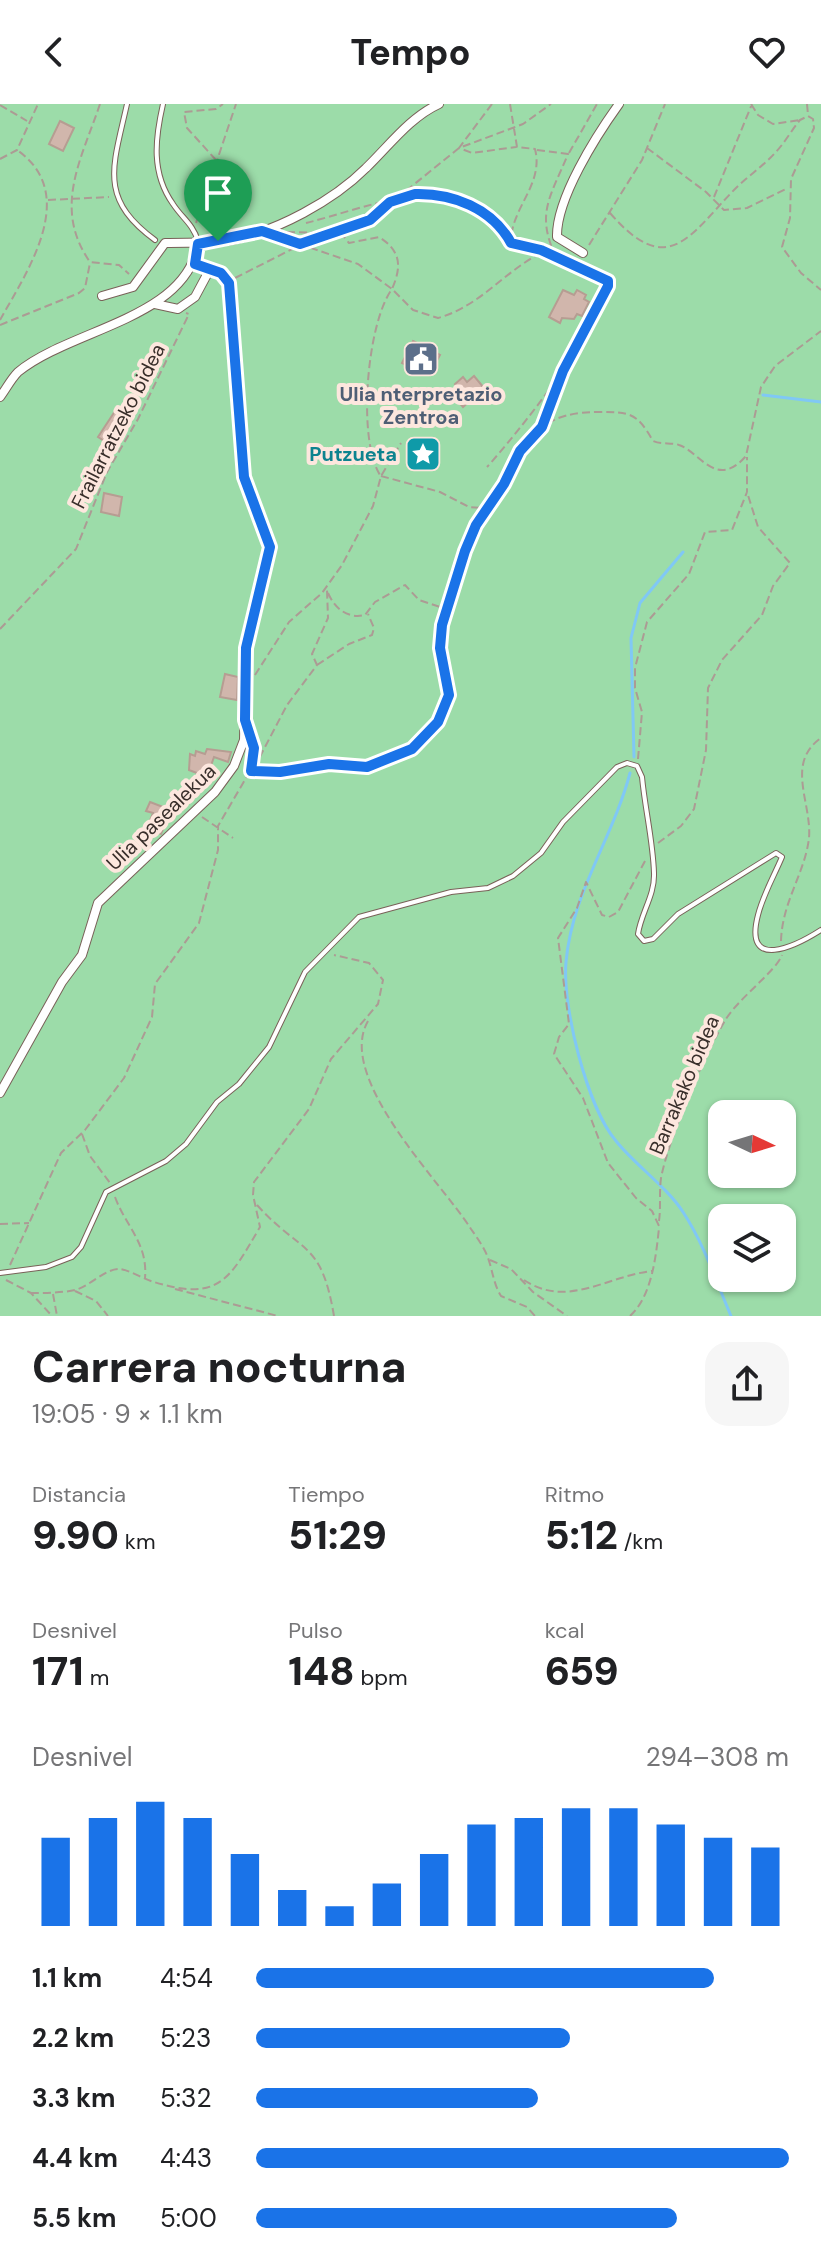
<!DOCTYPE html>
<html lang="es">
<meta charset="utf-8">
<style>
body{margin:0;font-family:"DM Sans",sans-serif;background:#f6f6f6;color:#202124;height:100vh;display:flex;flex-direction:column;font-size:30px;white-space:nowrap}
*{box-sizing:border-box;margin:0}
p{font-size:26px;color:#757577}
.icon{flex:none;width:44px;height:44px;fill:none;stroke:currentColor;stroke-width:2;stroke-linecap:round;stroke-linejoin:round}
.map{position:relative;height:1212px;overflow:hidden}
.side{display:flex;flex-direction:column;background:#fff;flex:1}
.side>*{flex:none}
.needle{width:52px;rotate:94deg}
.fabs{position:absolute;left:708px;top:996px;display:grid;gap:16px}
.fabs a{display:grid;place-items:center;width:88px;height:88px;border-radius:16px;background:#fff;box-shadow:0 2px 6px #0004;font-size:40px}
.pin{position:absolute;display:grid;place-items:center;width:68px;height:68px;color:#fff;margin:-82px -34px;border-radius:50% 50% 50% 0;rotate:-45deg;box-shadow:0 0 8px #0007}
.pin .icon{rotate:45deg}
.round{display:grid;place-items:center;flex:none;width:84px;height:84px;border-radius:24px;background:#f6f6f6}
.summary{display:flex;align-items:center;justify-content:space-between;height:136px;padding:0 32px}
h1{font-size:44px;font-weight:800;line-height:60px}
.stats{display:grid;grid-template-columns:repeat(3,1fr);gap:12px;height:136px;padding:8px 32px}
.stats div{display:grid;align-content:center}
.stats b{font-size:40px;font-weight:800}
.stats small{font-size:22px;font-weight:400}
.stats p{font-size:22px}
.chart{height:224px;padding:16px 32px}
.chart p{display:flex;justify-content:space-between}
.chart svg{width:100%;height:144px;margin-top:8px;stroke:#1a73e8;stroke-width:6}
ul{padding:0 32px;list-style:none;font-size:26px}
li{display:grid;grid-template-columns:128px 96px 1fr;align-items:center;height:60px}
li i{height:20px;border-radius:10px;background:#1a73e8}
header{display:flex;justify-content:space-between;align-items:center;height:104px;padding:0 32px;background:#fff;font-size:36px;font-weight:800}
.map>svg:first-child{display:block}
.green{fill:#9cdca9;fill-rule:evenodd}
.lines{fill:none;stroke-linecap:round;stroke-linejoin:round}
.stream{stroke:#80c8f5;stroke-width:3}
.building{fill:#d1b6ac;stroke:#b69d92;stroke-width:2}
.lane-casing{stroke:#796158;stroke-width:6}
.street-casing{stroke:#796158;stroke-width:10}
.path{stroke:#ac9b94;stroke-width:2;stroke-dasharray:8 4;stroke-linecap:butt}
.lane{stroke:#fff;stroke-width:4}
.street{stroke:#fff;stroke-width:8}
.route-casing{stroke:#fff;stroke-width:16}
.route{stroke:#1a73e8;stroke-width:10}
.labels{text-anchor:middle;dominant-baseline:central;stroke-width:8;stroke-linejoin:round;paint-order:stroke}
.service-label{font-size:20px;font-weight:bold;fill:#4e5e75;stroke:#fde7de}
.street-label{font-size:20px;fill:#382e2a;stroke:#fde7de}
.culture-label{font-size:20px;font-weight:bold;fill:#0d838f;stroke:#fde7de;text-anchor:end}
</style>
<header><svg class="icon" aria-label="back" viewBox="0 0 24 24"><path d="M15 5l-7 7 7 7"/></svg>Tempo<svg class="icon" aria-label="heart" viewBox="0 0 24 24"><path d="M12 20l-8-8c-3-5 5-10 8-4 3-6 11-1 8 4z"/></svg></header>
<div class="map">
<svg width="821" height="1212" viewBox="0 0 821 1212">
<rect width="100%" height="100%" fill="#fde7de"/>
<path class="green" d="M0,0H821V1212H0ZM722,1010H782V1070H722ZM722,1114H782V1174H722Z"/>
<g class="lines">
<path class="stream" d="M763,291L821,298
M634,653L631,534L640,499L683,448
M630,669C613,734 572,789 566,858C562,902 587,1003 616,1037C635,1061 667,1083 683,1108C704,1140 716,1177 731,1212"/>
</g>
<path class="building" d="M60,17L74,24L63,47L49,40Z
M563,186L574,191L577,186L586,191L584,195L589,198L582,212L577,210L574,215L562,214L560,219L549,213Z
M413,237L440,251L429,271L402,259Z
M474,272L484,284L463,303L452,290L459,285L455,280L463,273L467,278Z
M117,304L128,311L112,342L98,333Z
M104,389L122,393L119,412L101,408Z
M225,570L238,573L237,596L220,593Z
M207,645L231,648L228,658L214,653L207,673L189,666L190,650L195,652L196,647L205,650Z
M150,698L171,706L161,730L147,724L153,709L146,707Z"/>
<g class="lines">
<defs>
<path id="lane" d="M127,0C113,63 98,94 155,136
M163,0C155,35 151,69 173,100C182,114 193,120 198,137
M0,1169L46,1163L72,1153L81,1143L106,1088L166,1057L186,1040L217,998L239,980L269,943L305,868L359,813L451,788L488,784L513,772L541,749L563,718L617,663L627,659L637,662L642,673C645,705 653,737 654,769C655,791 641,809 638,830L644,837L653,835L678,810L776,749L782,753C774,772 763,791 758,811C743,868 796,842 821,826"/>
<path id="street" d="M583,149L557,133C556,95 596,32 619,0
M102,192L133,183L165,139C187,138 209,140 232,136C277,127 333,97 366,64C388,43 410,13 439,0
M155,200L178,205L195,193L210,165
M0,293C6,285 11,275 18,268C70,225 186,215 198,140
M0,989L62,878L82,851L98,799L215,688L234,662L244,636L246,544L270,443L244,373L229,179L221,169L195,160"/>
</defs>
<use href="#lane" class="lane-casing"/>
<use href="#street" class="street-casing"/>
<path class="path" d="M100,0C82,54 52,104 90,158L119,161L129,170
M492,0L459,44L472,49L516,43
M510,0L517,43L535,45C544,80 512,103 511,136
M751,0L758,11L773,20L800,16
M807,0L808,11
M0,1L27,17
M647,44L706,88L724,106L747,104L788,84
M537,46L568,50C551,92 535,109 556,153
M569,49L597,0
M0,55L17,46L38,0
M216,56L187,24L184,8L216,5L223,0
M714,93L752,0
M48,96L109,93
M610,109C667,175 689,133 732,88C745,74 761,64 774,50C784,40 791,27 800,16L808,12L813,15L814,24L791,75L790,114L782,143L801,169L821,186
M196,119L236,0
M306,119C372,103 467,57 511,139L541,146L608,177C608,217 516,331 487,363
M287,128L336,129L370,116L459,44L523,20L551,0
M340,128L349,139L379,133C401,147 402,162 392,185L413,206L438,214C481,202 504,167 543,148
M276,132L358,160L392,185C367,219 357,335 380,371
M589,141L642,56L665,0
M235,174L322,130
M0,216C28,166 80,90 17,46
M0,221L79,189L85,184L90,159
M542,322L561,272
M381,372L440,388L469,403L483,404C496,397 503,382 509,370C531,326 548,308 599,308C631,308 637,309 653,337C662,341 671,338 679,341C700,348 716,386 746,352L761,283L775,262L821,227
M328,489C335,505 348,515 365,511L375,498L405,481L419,496L446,505
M0,525L76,445L107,368L138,315L189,210L186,209
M317,561L349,540L372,531L374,524L368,510
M255,571L289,518L322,489L342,461L373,402L381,372L401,339
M638,655L642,608L635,584V564L647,518L689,470L705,428L732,426L747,388V353
M254,664L287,601L317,561L312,550L328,514L327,486
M251,667L280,668L329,660L367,663L412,645L425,635L438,618L449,591L440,544L447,501L476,421L489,401
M202,713L233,734
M658,739L681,722L694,705L706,646L708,584L722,556L762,511L773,482L790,459L758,423L747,388
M645,757L618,808L609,813L602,811L586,778L577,804L558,834L569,920L559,933L554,950L583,994L608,1059L636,1094L652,1107L659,1122
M781,837C782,798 805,769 809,734C812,699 785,659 821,634
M368,917C335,974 442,1079 471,1125C478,1135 486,1146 489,1157C493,1169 494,1181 501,1192L527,1203L535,1212
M82,1030L90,1052L110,1079
M115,1093C126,1123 148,1139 145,1174
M257,1101C302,1151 321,1135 334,1212
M659,1117C661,1103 659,1089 661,1074C669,1033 704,951 726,915C739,894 777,866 782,851
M0,1120L29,1119
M490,1156L511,1165L533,1188L567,1212
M10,1161L61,1049L85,1026L124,974L152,913L155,880L199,819L218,746V722L253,662V639
M6,1176L31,1189L52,1212
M524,1176C567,1205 607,1172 652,1167
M175,1185L278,1212
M75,1187L96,1197L108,1212
M31,1189C45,1189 61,1189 75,1186C90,1182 105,1165 119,1165C130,1166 143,1175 154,1178C219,1198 229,1176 260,1123L253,1091L254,1078L309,1005L331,955L378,900L383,876L369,859L334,851
M53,1190L57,1212
M630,1212C652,1192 656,1152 659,1124"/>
<use href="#lane" class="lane"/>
<use href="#street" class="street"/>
</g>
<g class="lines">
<defs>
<path id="route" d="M415,90C452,89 492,104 511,139L541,146L608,177V182L563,267L542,323L520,347L504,380L476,421L465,447L442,521L440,544L449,591L438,618L412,645L367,663L329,660L280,668L251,667L254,644L245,616L246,544L270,443L244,373L229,179L221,169L195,160L198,140L262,127L300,140L370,116L390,98Z"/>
</defs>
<use href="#route" class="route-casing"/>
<use href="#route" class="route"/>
</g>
<defs>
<symbol id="civic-square" viewBox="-11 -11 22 22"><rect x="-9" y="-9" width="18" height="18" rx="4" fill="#5c6f8a" stroke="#fde7de"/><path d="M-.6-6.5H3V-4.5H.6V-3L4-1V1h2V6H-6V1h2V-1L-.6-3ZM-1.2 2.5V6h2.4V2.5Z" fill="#fff"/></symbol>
<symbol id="sight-square" viewBox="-11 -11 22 22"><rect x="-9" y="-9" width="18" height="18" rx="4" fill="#0f9aa8" stroke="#fde7de"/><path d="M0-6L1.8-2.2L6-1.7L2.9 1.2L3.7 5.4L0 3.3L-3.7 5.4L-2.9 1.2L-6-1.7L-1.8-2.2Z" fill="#fff"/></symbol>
</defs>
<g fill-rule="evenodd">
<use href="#civic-square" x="401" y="235" width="40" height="40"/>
<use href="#sight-square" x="403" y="330" width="40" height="40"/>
</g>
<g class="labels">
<g class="service-label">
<text x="421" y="290">Ulia nterpretazio<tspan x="421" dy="23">Zentroa</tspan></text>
</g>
<g class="street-label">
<text transform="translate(118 322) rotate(-63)">Frailarratzeko bidea</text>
<text transform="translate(161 713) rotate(-44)">Ulia pasealekua</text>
<text transform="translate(684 981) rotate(-67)">Barrakako bidea</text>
</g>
<g class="culture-label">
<text x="397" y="350">Putzueta</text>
</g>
</g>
</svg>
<div class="fabs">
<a><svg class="needle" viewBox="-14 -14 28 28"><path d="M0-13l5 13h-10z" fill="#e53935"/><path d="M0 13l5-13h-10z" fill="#757577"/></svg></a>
<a><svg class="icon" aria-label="layers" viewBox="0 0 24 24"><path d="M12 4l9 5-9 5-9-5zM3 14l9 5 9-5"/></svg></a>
</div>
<div class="pin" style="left:218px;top:137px;background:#1e9e55"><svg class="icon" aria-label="arrive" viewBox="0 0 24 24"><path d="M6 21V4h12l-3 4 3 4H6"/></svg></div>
</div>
<section class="side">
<div class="summary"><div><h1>Carrera nocturna</h1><p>19:05 · 9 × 1.1 km</p></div><a class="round"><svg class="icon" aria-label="share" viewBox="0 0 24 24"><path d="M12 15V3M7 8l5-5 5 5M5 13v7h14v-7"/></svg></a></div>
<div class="stats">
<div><p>Distancia</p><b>9.90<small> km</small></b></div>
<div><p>Tiempo</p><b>51:29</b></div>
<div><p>Ritmo</p><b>5:12<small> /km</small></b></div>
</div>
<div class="stats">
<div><p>Desnivel</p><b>171<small> m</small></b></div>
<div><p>Pulso</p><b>148<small> bpm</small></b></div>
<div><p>kcal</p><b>659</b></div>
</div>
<div class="chart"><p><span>Desnivel</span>294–308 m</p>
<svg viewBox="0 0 160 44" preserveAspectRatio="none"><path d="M5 44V17M15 44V11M25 44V6M35 44V11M45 44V22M55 44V33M65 44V38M75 44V31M85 44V22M95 44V13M105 44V11M115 44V8M125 44V8M135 44V13M145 44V17M155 44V20"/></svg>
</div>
<ul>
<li><b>1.1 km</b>4:54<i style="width:86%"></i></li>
<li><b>2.2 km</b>5:23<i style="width:59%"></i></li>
<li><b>3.3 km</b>5:32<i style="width:53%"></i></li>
<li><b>4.4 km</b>4:43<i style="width:100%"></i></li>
<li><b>5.5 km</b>5:00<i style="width:79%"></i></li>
</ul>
</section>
